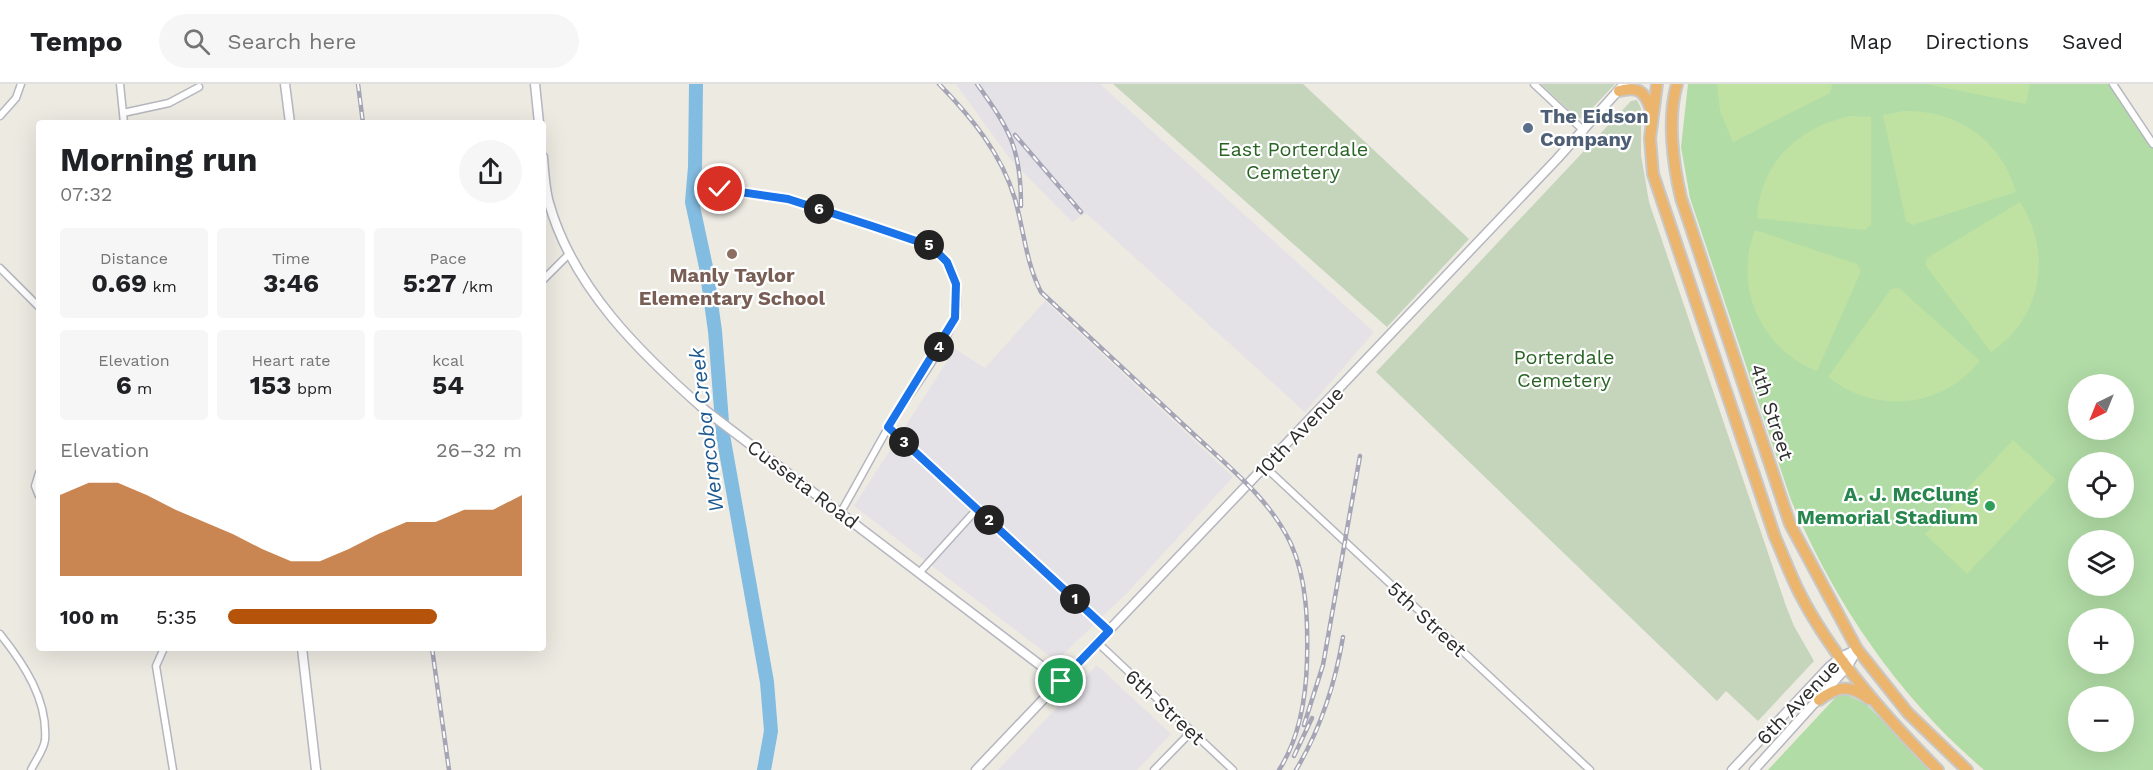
<!DOCTYPE html>
<meta charset="utf-8">
<style>
body{margin:0;font-family:"Work Sans",sans-serif;background:#f6f6f6;color:#202124;height:100vh;display:flex;flex-direction:column;font-size:22px;white-space:nowrap}
*{box-sizing:border-box;margin:0}
p{font-size:20px;color:#757577}
.icon{flex:none;width:33px;height:33px;fill:none;stroke:currentColor;stroke-width:2;stroke-linecap:round;stroke-linejoin:round}
.map{position:relative;flex:1;overflow:hidden}
.sheet{position:absolute;left:36px;top:36px;width:510px;height:531px;display:flex;flex-direction:column;background:#fff;border-radius:6px;box-shadow:0 6px 24px #0002}
.sheet>*{flex:none}
.needle{width:39px;rotate:223deg}
.buttons{position:absolute;left:2068px;top:290px;display:grid;gap:12px}
.buttons a{display:grid;place-items:center;width:66px;height:66px;border-radius:50%;background:#fff;box-shadow:0 6px 24px #0002;font-size:30px}
.pin{position:absolute;display:grid;place-items:center;width:51px;height:51px;color:#fff;margin:-26px;border:3px solid #fff;border-radius:50%;box-shadow:0 2px 6px #0007}
.km{position:absolute;width:30px;height:30px;margin:-15px;border-radius:50%;background:#222;color:#fff;font-size:16px;line-height:30px;text-align:center}
.round{display:grid;place-items:center;flex:none;width:63px;height:63px;border-radius:32px;background:#f6f6f6}
.overview{display:flex;align-items:center;justify-content:space-between;height:102px;padding:0 24px}
h1{font-size:33px;font-weight:700;line-height:45px}
.metrics{display:grid;grid-template-columns:repeat(3,1fr);gap:9px;height:102px;padding:6px 24px}
.metrics div{display:grid;align-content:center;border-radius:6px;background:#f6f6f6;text-align:center}
.metrics b{font-size:26px;font-weight:700}
.metrics small{font-size:16px;font-weight:400}
.metrics p{font-size:16px}
.chart{height:168px;padding:12px 24px}
.chart p{display:flex;justify-content:space-between}
.chart svg{width:100%;height:108px;margin-top:6px;fill:#b45309;opacity:.7}
ul{padding:0 24px;list-style:none;font-size:20px}
li{display:grid;grid-template-columns:96px 72px 1fr;align-items:center;height:45px}
li i{height:15px;border-radius:8px;background:#b45309}
header{display:flex;align-items:center;gap:36px;box-sizing:border-box;height:84px;padding:0 30px;background:#fff;border-bottom:2px solid #e0e0e0}
header strong{font-size:28px}
nav{display:flex;gap:33px;margin-inline-start:auto;font-size:21px}
.search{width:420px;height:54px;background:#f6f6f6;display:flex;align-items:center;gap:15px;box-sizing:border-box;padding:0 21px;border-radius:33px;color:#757577;font-size:22px}
.map>svg:first-child{display:block}
.industrial{fill:#e4e1e7}
.green{fill:#b1dca6;fill-rule:evenodd}
.cemetery{fill:#c4d5bb}
.pitch{fill:#bfe2a3}
.lines{fill:none;stroke-linecap:round;stroke-linejoin:round}
.river{stroke:#83bce1;stroke-width:14}
.street-casing{stroke:#b5b6bf;stroke-width:9}
.secondary-casing{stroke:#b5b6bf;stroke-width:11}
.highway-casing{stroke:#c8c8c8;stroke-width:14}
.street{stroke:#fff;stroke-width:6}
.secondary{stroke:#fff;stroke-width:8}
.highway{stroke:#ecb56e;stroke-width:10}
.rail-casing{stroke:#a5a5b5;stroke-width:4.5}
.rail{stroke:#fff;stroke-width:2;stroke-dasharray:7;stroke-linecap:butt}
.route-casing{stroke:#fff;stroke-width:12}
.route{stroke:#1a73e8;stroke-width:8}
.service-dot{fill:#5c6f8a;stroke:#fff;stroke-width:2}
.education-dot{fill:#8d6e63;stroke:#fff;stroke-width:2}
.leisure-dot{fill:#2e9e5b;stroke:#fff;stroke-width:2}
.labels{text-anchor:middle;dominant-baseline:central;stroke-width:4.5;stroke-linejoin:round;paint-order:stroke}
.service-label{font-size:20px;font-weight:bold;fill:#4e5e75;stroke:#fff;text-anchor:start}
.park-label{font-size:20px;fill:#296424;stroke:#fff}
.education-label{font-size:20px;font-weight:bold;fill:#785e54;stroke:#fff}
.street-label{font-size:20px;fill:#2d2d2d;stroke:#fff}
.leisure-label{font-size:20px;font-weight:bold;fill:#27864d;stroke:#fff;text-anchor:end}
.water-label{font-size:21px;font-style:italic;fill:#1e5a91;stroke:#fff}
</style>
<header>
<strong>Tempo</strong>
<div class="search"><svg class="icon" aria-label="search" viewBox="0 0 24 24"><circle cx="10" cy="10" r="6"/><path d="M15 15l6 6"/></svg>Search here</div>
<nav><a>Map</a><a>Directions</a><a>Saved</a></nav>
</header>
<div class="map">
<svg width="2153" height="686" viewBox="0 0 2153 686">
<rect width="100%" height="100%" fill="#edeae2"/>
<path class="industrial" d="M956,0H1100L1374,248L1305,328L1086,129L1072,138L1011,76Z
M1045,217L1233,393L1127,509L1056,577L854,422L955,265L985,284Z
M1097,581L1171,650L1137,686H998Z"/>
<path class="green" d="M1688,0H2113L2153,60V686H1984C1897,611 1836,521 1791,416L1690,114L1681,63ZM2079,300H2124V345H2079ZM2079,378H2124V423H2079ZM2079,456H2124V501H2079ZM2079,534H2124V579H2079ZM2079,612H2124V657H2079Z
M1843,609L1866,620L1932,686H1768L1835,614Z"/>
<path class="cemetery" d="M1113,0H1303L1469,155L1387,243Z
M1541,0H1615L1582,35L1576,33Z
M1637,16L1641,24V71L1649,118L1786,522L1794,542L1814,577L1758,637L1726,607L1717,617L1376,288L1631,17Z"/>
<path class="pitch" d="M1717,0H1831L1832,1L1830,9L1733,58L1720,27Z
M1926,0H2030L2026,20Z
M1904,27C1958,26 2001,56 2016,108L1919,139L1913,141L1906,137L1883,31Z
M1851,32L1871,33V141L1865,146L1757,134C1760,79 1798,43 1851,32Z
M2020,118C2053,169 2042,234 1991,268L1929,186L1926,181L1927,174Z
M1755,146L1857,180L1861,187L1817,287C1760,264 1733,203 1755,146Z
M1899,204L1980,277C1942,324 1876,331 1828,293L1891,205Z
M2013,356L2056,396L1967,490L1925,450Z"/>
<g class="lines">
<path class="river" d="M696,0L695,83L692,118L706,183L715,247L723,351L767,598L771,647L764,686"/>
<defs>
<path id="street" d="M120,0L124,39
M1534,0L1584,47
M2113,0L2153,60
M123,29L169,19L199,3
M0,32L16,14L21,0
M720,105L788,115L931,162C949,176 959,198 957,222C954,256 906,313 888,344C872,372 857,400 841,428
M0,184L39,223
M543,196L569,170
M888,343L1109,547
M1265,383L1590,686
M39,389L35,402L39,412
M919,489L977,425
M0,550C24,580 48,616 45,656C44,666 35,677 31,686
M1098,559L1233,686
M164,564L156,582L173,686
M1154,686L1192,647"/>
<path id="secondary" d="M285,0L290,39
M535,0L539,39
M543,73C544,88 545,105 549,119C573,204 641,270 705,326L1061,597
M302,564L316,686
M976,686L1557,75L1624,0
M1732,686L1829,583L1841,573L1857,565
M1754,686L1848,582L1857,566"/>
<path id="highway" d="M1657,0L1650,54L1653,90L1775,453C1783,471 1790,490 1799,508C1831,571 1888,636 1938,686
M1677,0C1667,34 1673,80 1681,114L1790,440L1857,565L1908,629L1967,686
M1619,7C1638,2 1645,7 1651,26
M1819,616C1838,602 1849,600 1869,615"/>
</defs>
<use href="#street" class="street-casing"/>
<use href="#secondary" class="secondary-casing"/>
<use href="#highway" class="highway-casing"/>
<use href="#street" class="street"/>
<use href="#secondary" class="secondary"/>
<use href="#highway" class="highway"/>
<defs>
<path id="rail" d="M358,0L363,39
M939,0C972,34 1001,69 1015,115C1024,147 1026,179 1041,208C1090,254 1139,299 1188,345C1225,380 1269,413 1291,460C1307,495 1308,539 1307,577C1306,613 1299,655 1279,686
M977,0C1010,46 1021,64 1021,122
M1015,51L1081,128
M432,564L449,686
M1304,641L1323,581L1360,372
M1294,672L1312,634
M1296,686C1321,644 1335,601 1343,553"/>
</defs>
<use href="#rail" class="rail-casing"/>
<use href="#rail" class="rail"/>
</g>
<g class="lines">
<defs>
<path id="route" d="M720,105L788,115L872,142L931,162L947,178L956,200L955,234L888,343L1109,547L1061,597"/>
</defs>
<use href="#route" class="route-casing"/>
<use href="#route" class="route"/>
</g>
<circle class="service-dot" cx="1528" cy="44" r="6"/>
<circle class="education-dot" cx="732" cy="170" r="6"/>
<circle class="leisure-dot" cx="1990" cy="422" r="6"/>
<g class="labels">
<g class="service-label">
<text x="1540" y="32">The Eidson<tspan x="1540" dy="23">Company</tspan></text>
</g>
<g class="park-label">
<text x="1293" y="65">East Porterdale<tspan x="1293" dy="23">Cemetery</tspan></text>
<text x="1564" y="273">Porterdale<tspan x="1564" dy="23">Cemetery</tspan></text>
</g>
<g class="education-label">
<text x="732" y="191">Manly Taylor<tspan x="732" dy="23">Elementary School</tspan></text>
</g>
<g class="street-label">
<text transform="translate(1772 328) rotate(72)">4th Street</text>
<text transform="translate(1299 348) rotate(-46)">10th Avenue</text>
<text transform="translate(803 400) rotate(37)">Cusseta Road</text>
<text transform="translate(1427 535) rotate(43)">5th Street</text>
<text transform="translate(1798 618) rotate(-46)">6th Avenue</text>
<text transform="translate(1165 623) rotate(43)">6th Street</text>
</g>
<g class="leisure-label">
<text x="1978" y="410">A. J. McClung<tspan x="1978" dy="23">Memorial Stadium</tspan></text>
</g>
<g class="water-label">
<text transform="translate(706 346) rotate(-97)">Weracoba Creek</text>
</g>
</g>
</svg>
<div class="buttons">
<a><svg class="needle" viewBox="-14 -14 28 28"><path d="M0-13l5 13h-10z" fill="#e53935"/><path d="M0 13l5-13h-10z" fill="#757577"/></svg></a>
<a><svg class="icon" aria-label="locate" viewBox="0 0 24 24"><circle cx="12" cy="12" r="6"/><path d="M12 2v4M12 18v4M2 12h4M18 12h4"/></svg></a>
<a><svg class="icon" aria-label="layers" viewBox="0 0 24 24"><path d="M12 4l9 5-9 5-9-5zM3 14l9 5 9-5"/></svg></a>
<a>+</a>
<a>−</a>
</div>
<div class="pin" style="left:1061px;top:597px;background:#1e9e55"><svg class="icon" aria-label="arrive" viewBox="0 0 24 24"><path d="M6 21V4h12l-3 4 3 4H6"/></svg></div>
<div class="pin" style="left:720px;top:105px;background:#d93025"><svg class="icon" aria-label="check" viewBox="0 0 24 24"><path d="M5 12l5 5 9-10"/></svg></div>
<b class="km" style="left:1075px;top:515px">1</b>
<b class="km" style="left:989px;top:436px">2</b>
<b class="km" style="left:904px;top:358px">3</b>
<b class="km" style="left:939px;top:263px">4</b>
<b class="km" style="left:929px;top:161px">5</b>
<b class="km" style="left:819px;top:125px">6</b>
<section class="sheet">
<div class="overview"><div><h1>Morning run</h1><p>07:32</p></div><a class="round"><svg class="icon" aria-label="share" viewBox="0 0 24 24"><path d="M12 15V3M7 8l5-5 5 5M5 13v7h14v-7"/></svg></a></div>
<div class="metrics">
<div><p>Distance</p><b>0.69<small> km</small></b></div>
<div><p>Time</p><b>3:46</b></div>
<div><p>Pace</p><b>5:27<small> /km</small></b></div>
</div>
<div class="metrics">
<div><p>Elevation</p><b>6<small> m</small></b></div>
<div><p>Heart rate</p><b>153<small> bpm</small></b></div>
<div><p>kcal</p><b>54</b></div>
</div>
<div class="chart"><p><span>Elevation</span>26–32 m</p>
<svg viewBox="0 0 160 44" preserveAspectRatio="none"><path d="M0 44V11L10 6L20 6L30 11L40 17L50 22L60 27L70 33L80 38L90 38L100 33L110 27L120 22L130 22L140 17L150 17L160 11V44z"/></svg>
</div>
<ul>
<li><b>100 m</b>5:35<i style="width:71%"></i></li>
</ul>
</section>
</div>
